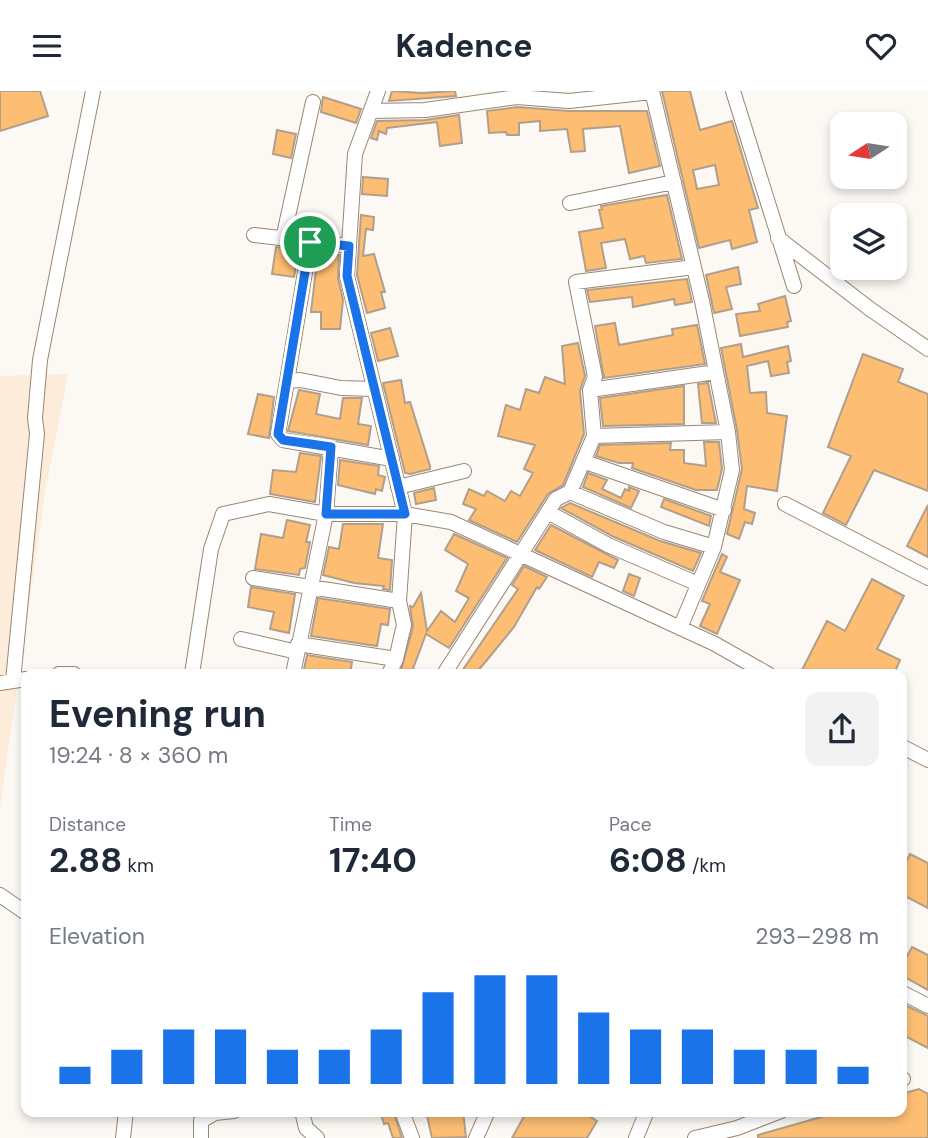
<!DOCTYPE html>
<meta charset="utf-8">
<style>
body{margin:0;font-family:"DM Sans",sans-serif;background:#f2f2f3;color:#1f2937;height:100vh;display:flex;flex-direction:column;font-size:26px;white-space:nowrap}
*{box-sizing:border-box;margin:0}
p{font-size:23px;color:#747a83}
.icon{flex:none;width:38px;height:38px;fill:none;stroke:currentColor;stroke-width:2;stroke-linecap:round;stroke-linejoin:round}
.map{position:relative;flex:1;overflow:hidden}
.drawer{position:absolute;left:21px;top:578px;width:886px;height:448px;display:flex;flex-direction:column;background:#fff;border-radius:14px;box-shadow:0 4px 10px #0003}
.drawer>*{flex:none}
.needle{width:46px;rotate:258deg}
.buttons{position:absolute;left:830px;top:21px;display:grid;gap:14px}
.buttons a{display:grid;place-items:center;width:77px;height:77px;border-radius:14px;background:#fff;box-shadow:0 4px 10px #0003;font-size:35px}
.pin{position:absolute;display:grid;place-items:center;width:60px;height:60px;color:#fff;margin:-30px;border:4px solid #fff;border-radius:50%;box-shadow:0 2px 7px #0007}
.round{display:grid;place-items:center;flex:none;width:74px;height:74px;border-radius:14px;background:#f2f2f3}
.summary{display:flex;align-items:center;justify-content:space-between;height:119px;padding:0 28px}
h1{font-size:38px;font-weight:700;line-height:52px}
.metrics{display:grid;grid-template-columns:repeat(3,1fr);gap:10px;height:119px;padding:7px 28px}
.metrics div{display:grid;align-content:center}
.metrics b{font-size:35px;font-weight:700}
.metrics small{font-size:19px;font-weight:400}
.metrics p{font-size:19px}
.chart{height:196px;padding:14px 28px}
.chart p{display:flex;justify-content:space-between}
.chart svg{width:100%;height:126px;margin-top:7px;stroke:#1a73e8;stroke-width:6}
header{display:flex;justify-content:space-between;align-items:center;height:91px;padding:0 28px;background:#fff;font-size:32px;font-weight:700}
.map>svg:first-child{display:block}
.industrial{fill:#fdecda}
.building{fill:#fdbe73;stroke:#b19f8b;stroke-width:2;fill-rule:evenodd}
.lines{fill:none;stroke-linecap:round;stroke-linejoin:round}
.minor-casing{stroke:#998774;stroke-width:16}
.minor{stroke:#fff;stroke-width:14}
.route-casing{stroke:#fff;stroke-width:14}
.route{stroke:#1a73e8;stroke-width:9}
</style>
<header><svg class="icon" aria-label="menu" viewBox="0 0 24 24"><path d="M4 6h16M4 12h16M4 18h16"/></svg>Kadence<svg class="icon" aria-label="heart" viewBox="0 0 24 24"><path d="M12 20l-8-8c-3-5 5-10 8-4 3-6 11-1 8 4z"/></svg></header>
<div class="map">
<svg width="928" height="1047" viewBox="0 0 928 1047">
<rect width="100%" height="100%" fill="#fcf8f4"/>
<path class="industrial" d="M68,283L45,402L0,716V285Z"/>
<path class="building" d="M0,0H40L48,25L0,40Z
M392,0L421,2L455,0L456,5L389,10Z
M662,0H690L700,39L732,30L758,117L749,119L757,151L732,158L730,149L699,157ZM715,74L719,94L697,98L693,79Z
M323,6L361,18L356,32L321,21Z
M517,16L569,20H647L660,75L629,82L620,35L583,38L585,60L571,61L567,38L540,40V30L519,32V44H507L506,41L489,42L487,20Z
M459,24L462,52L440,55L437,31L387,37L386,43L379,40L377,49L371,47L377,30L425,29Z
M277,39L296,43L291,67L273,63Z
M363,86L388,88L387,105L362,103Z
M667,104L682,168L646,172L644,165L630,168L625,148L601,152L606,177L586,180L579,141L603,137L599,119L602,118L601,115Z
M361,124L374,126L373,139L366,138L363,165L374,163L385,201H381L385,217L367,222L357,184Z
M276,156L299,159L294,186L272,183Z
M318,162L339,164L338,187L343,209L340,238H321V221H311Z
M738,176L741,193L726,196L732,218L714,222L706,184Z
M687,188L692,211L675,214L674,208L633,216L632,206L590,211L587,199Z
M785,205L791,230L787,231L788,236L740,245L736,223L760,220L758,213Z
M615,232L619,254L673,244L672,238L697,234L705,273L604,287L595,235Z
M390,237L398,265L378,270L371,242Z
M578,252L585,285L580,300L584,343L563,394L548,403L517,451L469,429L476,418L463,413L469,398L484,405L487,400L505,410L511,400L520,405L533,382L524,378L535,354L498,345L506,314L520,319L526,298L539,302L545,286L565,293L562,255Z
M741,253L743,266L788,255L791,270L787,271L789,282L771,285L768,270L747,275L750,302L766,301L767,322L787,325L777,400L747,395L744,418L755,422L752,433L745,431L739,448L727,443L742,378L737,339L721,257Z
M863,263L903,278L898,291L928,303V400L874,379L846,434L823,422L851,365L828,356Z
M401,289L405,312L410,311L430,375V378L410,383L405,382L383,292Z
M708,292L716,332H702L698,293Z
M684,295V333L603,335L600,307Z
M299,299L320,303L316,323L340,328L343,307H362L358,333L371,335L368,354L288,340Z
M258,303L274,306L269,347L248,343Z
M704,351H719L722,378L717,399H696L632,377L633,372H619L596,365L600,354L671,352L670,359H684V372L706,375Z
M300,362L321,365L315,411L270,403L273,379L296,381Z
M340,369L379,375L378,384L385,386L382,400L376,398L375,403L338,394Z
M588,382L607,389L602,398L621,407L625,398L629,400V396L639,400L631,417L583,396Z
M434,397L436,409L416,413L414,402Z
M664,408L711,425L709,435L661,416Z
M570,412L660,450L701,462L693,480L612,445L561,417Z
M928,414V466L907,455Z
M287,429L310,434L306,451H310L305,477L300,478L299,484L255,478L261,443L283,447Z
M343,433H383L378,467L392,469L390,499L383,498L384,495L354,492L323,484L329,456L339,458Z
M551,434L618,469L614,477L599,471L592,486L535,459Z
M454,443L507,467L449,557L426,543L411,583H400L413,536L410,515L413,516L421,502L427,540L441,520L455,531L469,507L456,500L468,473L445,459Z
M722,463L727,466L720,481L740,489L717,543L700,535L710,513L702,510Z
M524,475L547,486L539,498L537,496L514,536L487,569L475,583H460L518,498L512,494Z
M629,483L640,487L634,505L623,500Z
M872,488L904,505L877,558L900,569L894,583H800L827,530L845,540Z
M251,496L295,503L289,542L270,538L274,521L248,516Z
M318,507L390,518L388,534L381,533L377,555L311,545Z
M307,564L352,571L350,583H303Z
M910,763L928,772V817L901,803V781Z
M912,856L928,864V899L901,884V876Z
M901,912L928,925V957L901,943Z
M919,998L928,1003V1047H758V1044L842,1020H901V1003Z
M380,1020H393L402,1047H393L388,1032L384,1033Z
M426,1020H463L466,1046L432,1047Z
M527,1020H581L597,1030L587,1047H512Z"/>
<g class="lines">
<defs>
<path id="minor" d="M378,0L355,63L347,185L405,423L399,510L404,534L396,568L389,583
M652,0L702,210L728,341L732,379L714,456L680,537
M733,0L794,195
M372,20L425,19L517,6L569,10L652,1
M570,112L674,91
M254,144L349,155
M778,147L870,218L928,258
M283,148L313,11
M287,290L310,151
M375,298L341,297L300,289L287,290L278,343L283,349L392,368
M590,299L716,281
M594,345L728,341
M585,371L724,419
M398,396L464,380
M570,401L664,441L714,456
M785,413L928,487
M548,421L608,454L698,493
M253,487L399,510
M241,548L297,561
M298,553L396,568
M59,583H74
M192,583L211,458L223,423L269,413L326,423H405L451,431L715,553L768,583
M293,583L326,423L331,357
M444,583L556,408L570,401L594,345L590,299L595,286L576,191L694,176
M13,590L37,343L35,327L40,269L93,0
M0,592L26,588
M901,655L928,669
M0,804L26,822
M901,901L928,915
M901,988H903
M302,1020L306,1037L317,1047
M402,1020L412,1047
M123,1047L126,1020
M201,1047V1030L215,1022L234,1020
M476,1047L488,1020
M636,1047L647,1020
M695,1047L737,1037L781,1020"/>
</defs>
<use href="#minor" class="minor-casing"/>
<use href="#minor" class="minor"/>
</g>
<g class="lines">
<defs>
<path id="route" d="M310,151L349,155L347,185L405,423H326L331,356L283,349L278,343Z"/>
</defs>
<use href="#route" class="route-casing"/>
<use href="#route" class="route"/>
</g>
</svg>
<div class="buttons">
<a><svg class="needle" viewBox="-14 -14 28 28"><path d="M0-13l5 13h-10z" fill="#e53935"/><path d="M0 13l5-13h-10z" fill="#747a83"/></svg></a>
<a><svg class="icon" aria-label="layers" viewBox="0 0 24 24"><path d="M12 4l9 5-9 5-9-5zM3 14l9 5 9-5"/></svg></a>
</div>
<div class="pin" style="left:310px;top:151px;background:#1e9e55"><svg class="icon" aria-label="arrive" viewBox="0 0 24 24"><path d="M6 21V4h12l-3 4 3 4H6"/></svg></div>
<section class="drawer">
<div class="summary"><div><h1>Evening run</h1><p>19:24 · 8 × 360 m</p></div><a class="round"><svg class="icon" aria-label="share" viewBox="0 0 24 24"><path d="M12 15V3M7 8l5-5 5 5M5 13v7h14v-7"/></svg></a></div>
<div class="metrics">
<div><p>Distance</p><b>2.88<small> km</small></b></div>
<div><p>Time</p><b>17:40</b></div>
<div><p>Pace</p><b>6:08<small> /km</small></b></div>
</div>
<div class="chart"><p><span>Elevation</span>293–298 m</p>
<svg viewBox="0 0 160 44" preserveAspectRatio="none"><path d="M5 44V38M15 44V32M25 44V25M35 44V25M45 44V32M55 44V32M65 44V25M75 44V12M85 44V6M95 44V6M105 44V19M115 44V25M125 44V25M135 44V32M145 44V32M155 44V38"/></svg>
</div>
</section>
</div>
